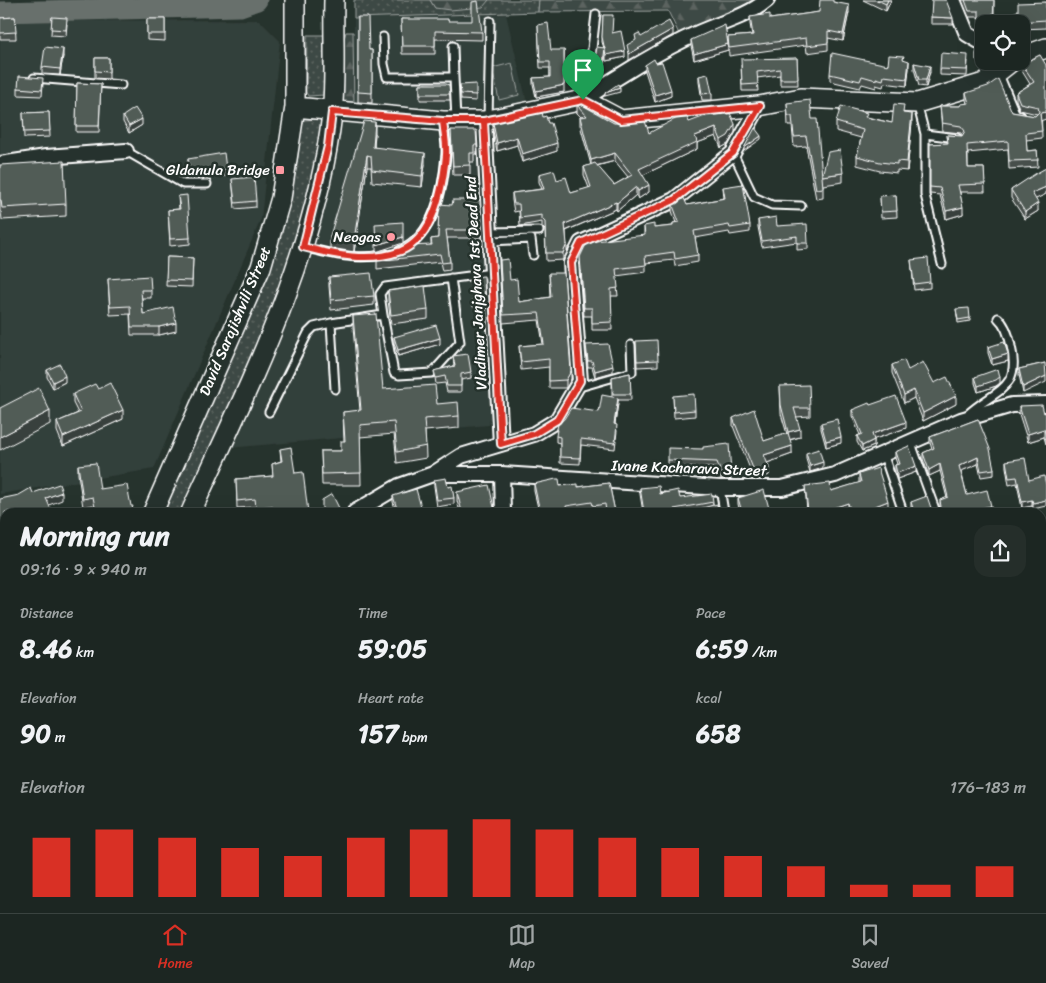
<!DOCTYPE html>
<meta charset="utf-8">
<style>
body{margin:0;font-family:Sriracha,sans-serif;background:#252e2a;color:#f1f3f6;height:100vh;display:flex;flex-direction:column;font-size:19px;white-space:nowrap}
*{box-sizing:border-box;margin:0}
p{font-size:16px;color:#a0a5a5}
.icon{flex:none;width:28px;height:28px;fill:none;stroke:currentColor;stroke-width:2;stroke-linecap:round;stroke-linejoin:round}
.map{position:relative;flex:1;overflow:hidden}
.panel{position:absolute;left:0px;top:508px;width:1046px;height:406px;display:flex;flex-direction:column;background:#1c2622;border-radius:15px 15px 0 0;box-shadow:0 5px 20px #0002,0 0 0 1px #3a4340}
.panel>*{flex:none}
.controls{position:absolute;left:975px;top:15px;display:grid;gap:10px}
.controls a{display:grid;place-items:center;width:55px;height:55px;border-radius:10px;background:#1c2622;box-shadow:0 5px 20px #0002,0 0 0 1px #3a4340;font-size:25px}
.pin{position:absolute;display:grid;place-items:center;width:42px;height:42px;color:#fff;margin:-51px -21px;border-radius:50% 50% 50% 0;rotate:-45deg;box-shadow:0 0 5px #0007}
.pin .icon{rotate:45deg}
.round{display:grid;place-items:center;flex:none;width:52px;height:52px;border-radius:15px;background:#252e2a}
.headline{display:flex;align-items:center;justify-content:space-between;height:85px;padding:0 20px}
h1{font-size:28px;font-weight:700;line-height:38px}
.metrics{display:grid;grid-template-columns:repeat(3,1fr);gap:8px;height:85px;padding:5px 20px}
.metrics div{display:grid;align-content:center}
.metrics b{font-size:25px;font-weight:700}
.metrics small{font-size:14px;font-weight:400}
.metrics p{font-size:14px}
.chart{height:140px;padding:10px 20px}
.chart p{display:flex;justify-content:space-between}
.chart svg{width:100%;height:90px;margin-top:5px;stroke:#d93025;stroke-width:6}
.menu{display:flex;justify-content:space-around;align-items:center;height:70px;border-top:1px solid #3a4340;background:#1c2622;font-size:14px;color:#a0a5a5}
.menu a{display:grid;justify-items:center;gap:2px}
.menu .active{color:#d93025}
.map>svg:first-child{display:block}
.built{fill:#333f3a}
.grass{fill:url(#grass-dots);stroke:#9ea4a2}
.forest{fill:url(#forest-firs);stroke:#9ea4a2}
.cemetery{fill:url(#cemetery-stones);stroke:#9ea4a2}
.park{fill:url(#park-crowns);stroke:#9ea4a2}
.garden{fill:#3e4944;stroke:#9ea4a2}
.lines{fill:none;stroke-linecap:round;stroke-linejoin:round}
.river{stroke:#67706c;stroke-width:21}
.lane-casing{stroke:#fff;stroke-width:11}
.street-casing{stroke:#fff;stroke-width:18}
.secondary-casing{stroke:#fff;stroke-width:22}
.lane{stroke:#26332d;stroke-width:7}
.street{stroke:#26332d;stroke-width:14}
.secondary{stroke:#26332d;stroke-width:19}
.wall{fill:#464f4b;stroke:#fff;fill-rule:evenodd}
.shaded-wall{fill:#39403d;stroke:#fff}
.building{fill:#515c57;stroke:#fff}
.route-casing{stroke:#fff;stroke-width:10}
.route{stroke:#d93025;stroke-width:6}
.poi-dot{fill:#ff9aa2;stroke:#26332d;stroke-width:2}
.labels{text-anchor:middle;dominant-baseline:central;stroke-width:5;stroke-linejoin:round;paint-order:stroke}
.poi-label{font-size:15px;fill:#fff;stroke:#26332d;text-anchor:end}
.street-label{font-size:15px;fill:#fff;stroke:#26332d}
</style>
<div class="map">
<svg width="1046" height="913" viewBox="0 0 1046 913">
<defs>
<pattern id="grass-dots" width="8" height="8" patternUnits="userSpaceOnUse" patternTransform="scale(1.25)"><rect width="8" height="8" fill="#3e4944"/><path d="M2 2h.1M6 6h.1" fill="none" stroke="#5b6460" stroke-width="1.8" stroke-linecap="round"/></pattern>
<pattern id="forest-firs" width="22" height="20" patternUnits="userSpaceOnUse" patternTransform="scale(1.25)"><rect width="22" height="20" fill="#3e4944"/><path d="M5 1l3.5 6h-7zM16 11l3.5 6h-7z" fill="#5b6460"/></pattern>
<pattern id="cemetery-stones" width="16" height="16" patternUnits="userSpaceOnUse" patternTransform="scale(1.25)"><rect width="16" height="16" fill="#3e4944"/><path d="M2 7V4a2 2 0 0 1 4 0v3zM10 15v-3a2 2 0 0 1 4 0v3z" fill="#5b6460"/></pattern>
<pattern id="park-crowns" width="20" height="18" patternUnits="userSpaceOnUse" patternTransform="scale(1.25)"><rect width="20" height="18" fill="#3e4944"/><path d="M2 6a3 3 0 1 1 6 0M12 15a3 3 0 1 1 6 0" fill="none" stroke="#5b6460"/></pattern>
</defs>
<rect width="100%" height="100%" fill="#26332d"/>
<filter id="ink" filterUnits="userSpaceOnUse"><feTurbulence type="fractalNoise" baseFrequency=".02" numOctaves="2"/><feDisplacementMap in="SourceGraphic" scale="10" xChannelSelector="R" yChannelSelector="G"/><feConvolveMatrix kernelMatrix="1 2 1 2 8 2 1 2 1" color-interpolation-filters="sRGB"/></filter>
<g filter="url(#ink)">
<path class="built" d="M506,14L527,103L472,110L354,107V18Z
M259,20L280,41L261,219L154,469L0,494V21Z
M336,119L479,128L494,397L489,425L229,448Z
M5,884V909H68L69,913H0V887Z"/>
<path class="grass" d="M354,0H430L435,8L489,0H539L538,12L354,18Z
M307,35H327L324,95L308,96L306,92Z
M322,119L307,204L288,273L186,512H163L282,225L296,171L302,123L304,120Z
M1046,605V684L1041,687V606Z
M524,909H563L564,913H529Z"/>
<path class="forest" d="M430,0H489L483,7L450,10L435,8Z
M539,0H758L750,8L680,36L668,11L538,12Z
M346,32H353L354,107L345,104L339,97L341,49Z"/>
<path class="cemetery" d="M0,735H5V884L0,887Z"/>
<path class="park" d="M915,909H1007V913H892Z"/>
<path class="garden" d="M512,63L519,95L499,100L492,68Z"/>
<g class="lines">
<path class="river" d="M0,12L240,6L257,0"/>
<defs>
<path id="lane" d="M383,37L384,64L387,77H454L456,120
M453,46L454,77
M998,72L1016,115L1021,116
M34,78L121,85
M584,97L589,75L596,14
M917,103L925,134L957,138
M488,120L490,21
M925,134V195L942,264
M126,151L183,184H207
M733,153L754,197L772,205L801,206
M490,232L539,231
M490,241L531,239L533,255
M303,247C331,254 358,261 386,254
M399,251C434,237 444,188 446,154C447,144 444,133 443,123
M383,315L394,373L399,375L432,373L460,342L451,278
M576,388L632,372L631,345
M335,389L331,323L383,315L380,294L385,287L492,273
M269,412L308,333L314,327L331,323
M967,415C993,390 1022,391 1011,346C1009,336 1006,325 998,318
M911,443L936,512
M884,456L903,512
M720,488L724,512
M1041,738H1046
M839,909L840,913
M1016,909V913"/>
<path id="street" d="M953,0L967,34L984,44
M583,100C616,77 662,49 698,33C722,22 747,17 767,0
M484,121L501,444
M0,164L46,157L126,151
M433,474L461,456L534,434L557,420L580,381L571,263L581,243L674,200L733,153L759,106
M502,474L503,512
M355,512L399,486L433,474H502L720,488H782L835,475L961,420L1012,405L1046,404
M1041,600L1046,599
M0,641L5,649
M0,732H5
M517,909L521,913
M705,909L706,913
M238,913L245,909"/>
<path id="secondary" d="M1021,57L1046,48
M295,107L443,121H484L583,100L621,120L759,106L801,98L917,103L984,83L1012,61
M153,512L261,267L281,198L295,107V0
M191,512C249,385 316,255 332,114C336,77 333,37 334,0
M1041,694L1046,691
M74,909L75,913
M111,909L112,913
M220,909L224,913
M867,909V913"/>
</defs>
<use href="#lane" class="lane-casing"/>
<use href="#street" class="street-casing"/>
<use href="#secondary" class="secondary-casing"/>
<use href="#lane" class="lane"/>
<use href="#street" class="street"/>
<use href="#secondary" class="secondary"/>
</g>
<path class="wall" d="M863,0H891L886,11Z
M962,0H994V19L1046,2V28L1021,29V24H984V25H979V17H969Z
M834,2L849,12L843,41L828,38V50L807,53L806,45L729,56L728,37L752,35L750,24V17L770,19L819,12Z
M603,15L625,57L606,61L605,55L602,77L593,80L604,48L602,42Z
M15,17L16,39H0V18Z
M52,17L67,24L66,36L51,35Z
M358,17L369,50H372V103L358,102Z
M931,17L953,18V24H931Z
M147,19H165V41L147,40Z
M401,19L448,21L482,32V40L435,39V54H402Z
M538,25L551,50L564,92L536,97L533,84V78L550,77V68H540Z
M691,40L728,50L694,60L691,46Z
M984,46V61L976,60V54Z
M1040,55L1042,138L1026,140L1027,151L1037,150L1038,167L1009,169L1008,149L968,153V168H984L985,192H960L963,214L946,219L940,195L930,194V144L948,143L947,135L962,136V135L961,133L942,131L940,106H960L967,103L966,100V93L1012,112L1035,116L1037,114L1020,110L1016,100V93L1030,84L1022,71V64Z
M63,56L60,75L42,74V67Z
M95,58H109V79L95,78Z
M797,58L798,85H780V75L757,78L758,91H742L741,65Z
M904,59L909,68L907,86L884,83L883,87L876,85V88L862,84L860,88L830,81V74L888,65Z
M968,61L967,76L940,75V69Z
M656,63L671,96L655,102L645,71V65Z
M914,63L930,72L926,87L919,86L914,69Z
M699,76L712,93V100H702L699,82Z
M77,83L101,84L99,132H76Z
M43,84L42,96L18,95V88Z
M420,84L449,85L450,100H420Z
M460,85L476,95V101L461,100Z
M787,103L812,119L822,176L843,173V182L823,185V198L816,199L806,146L794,147L792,126H788Z
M577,105L614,123L649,133L689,122L735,132L728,144L721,148L716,136L697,143V149L643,175L649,192L638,199L636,195L617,211L616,209L566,231L567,252L563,260L546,261L545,230L542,227V222L520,226L519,211L514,212L512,200V193L542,189L539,182V174L557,180L571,193L589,188L584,175V167L591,165L580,125V117H581L577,113ZM615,161L628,177L614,185L597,166Z
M49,112L50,137L24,138L23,113Z
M904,113L912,123L907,171L897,170V173L880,171L857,165V156L861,138L836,131V122L867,117L892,123Z
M123,116L142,125L129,133L123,122Z
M543,117L548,123L557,151L522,162L517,145L497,151L493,131V123Z
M451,130L477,145V154H474V162H470V175H453Z
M375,133L374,147L425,164L422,187L372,182L371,167H367L354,252L330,248V236Z
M188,159L226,169V176L190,179L188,165Z
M0,165L66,204V216L2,220L1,212H0Z
M1046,168V194L1035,199L1038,211L1025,219L1011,198V190Z
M232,179L256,201V207L235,209Z
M723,187L750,225V232L730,235L729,232L695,238L698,255V262L675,266L674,260L646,263V272L616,276L618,296H611L612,330H592V316H584L580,257L644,235V226L654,228L673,226V223H676L672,211V203L687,205L724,198Z
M896,195L897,217L881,218L880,196Z
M178,196L190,238V244L170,246L168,210L179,209Z
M439,204L481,230V238H447L450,262V270L442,271L440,262L377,269V254L431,245V239L438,238Z
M758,220L777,226L808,243V249L797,250V242L762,247L758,227Z
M167,257L193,258L192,287L166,286Z
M500,260L519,302L550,297L549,273L571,379L566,388H549V367L521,370L519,346L543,344L539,320L503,323Z
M911,260L930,282V288L914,290Z
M329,277L374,296V305L331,310L329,286Z
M472,277L485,300V306L473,307Z
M108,279L151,290V298H142L143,314L176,331L159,335H131L130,314L110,315Z
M388,291L428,310V319L391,324L388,300Z
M956,309L970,318V321L958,323Z
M353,316L383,389L437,404L459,416V428L425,431L426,458L397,463L394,434L360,437L361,485H322L321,451H341L344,441L343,412L360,411L353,327Z
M394,337L440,344L398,356L394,343Z
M636,341L658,360V366L637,367Z
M586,345L613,372L595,377L592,367H588Z
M988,347L1008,361L992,365L988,353Z
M453,356L471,372V378L461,380V392H447L445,383L436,384L434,371L454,366Z
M1045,363L1023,393L1019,375V369Z
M892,365L908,370L934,383L956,404L923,421L914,398L904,403L892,373Z
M47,370L65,382L53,388L47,377Z
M630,373L631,400H618L615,424L617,431L615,449L581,445L580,464L560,463V443L556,442V436L599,412L612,397V377Z
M975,377L1000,383L996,386L978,392L975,383Z
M780,386L810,408V416L796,417L800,437L790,440L792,454L767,463L769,475L759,479H754L733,426V418L764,441L787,434L781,414Z
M73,394L123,419L63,446L57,431V422L78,413L73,403Z
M673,396L695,410V416L674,418Z
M870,405L906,428L874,439V446L862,451L857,442V436L860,435L852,416V410Z
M1019,406L1044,413L1046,412V444L1044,437L1028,442L1019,414Z
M978,419L994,469V475L981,477L978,464L961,471L967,495L991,512H912L911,508V502L931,508L936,511L940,508V500L947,498L940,471L929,476L923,459V453L932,449L930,443V437Z
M821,423L841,443L826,447L821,429Z
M280,449L295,473L308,512H256L255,507L237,508L236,479L273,476L272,464L281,461Z
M703,449L731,473V479H721L717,468L668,467V460Z
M895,452L916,472L897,479L895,472V465L897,464L895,458Z
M806,453L823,468L810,472L806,459Z
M1006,461L1029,480L1046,485L1033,509L1032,506L1022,508L1017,483L1009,485L1006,467Z
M78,465L100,489L131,506L133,512H94L93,505L83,507L78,474Z
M859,474L888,509L878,512H849L848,510L841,512H807L805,486L831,491L859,483Z
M434,480L448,487L454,498V504L437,507L434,486Z
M609,483L615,512H605V511L592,512V509L569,512H539L534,491V484L560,486L578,487Z
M640,488L680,498L713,502V505L699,511L691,512H643L640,494Z
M457,492L495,512H460L457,501Z
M393,496L421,512H396L393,502Z
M738,498L770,512H740L738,504Z
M1041,538L1046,560V591H1043L1041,587Z
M5,680V724L3,723L0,718V683Z
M1041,739H1046V777H1041Z
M1041,785H1046V906L1041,905L1042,808H1041Z
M163,909H199L190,913H164Z
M262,909H290L293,913H300H265Z
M373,909H401L392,913H375Z
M657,909H701L702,913H658Z
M991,909H1006V913H991Z"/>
<path class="shaded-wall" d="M888,0H891L886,11V4Z
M849,5V12L843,41V34Z
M673,29V35L629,60V54Z
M728,44V50L694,60V54Z
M605,48V55L602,77L593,80V74Z
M63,49V56L60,75V69Z
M564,50V92L536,97V91L564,85Z
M625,51V57L606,61V55Z
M909,61V68L907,86V79Z
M930,66V72L926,87V80Z
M620,88V92L605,96V93Z
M671,90V96L655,102V95Z
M1046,112V119L1040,121V113Z
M912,114V123L907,171V162Z
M142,119V125L129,133V126Z
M375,122V133L373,158V147Z
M735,124V132L728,144L721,148V140Z
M716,128V136L697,143V149L639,177V169L695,136Z
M761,136V139L744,151V148Z
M517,137V145L497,151V143Z
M557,143V151L522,162V154Z
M425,153V164L422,187V176Z
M615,153V161L591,167V160Z
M367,155V167L354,252V240Z
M649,185V192L638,199V191Z
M636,187V195L617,211V203Z
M1046,187V194L1032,201V193Z
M616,202V209L565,231V224Z
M1038,203V211L1025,219V212Z
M963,207V214L946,219V211Z
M403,237V243L376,252V245Z
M567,244V252L563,260V253Z
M176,323V331L159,335V327Z
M440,338V344L398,356V350Z
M1008,354V361L992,365V359Z
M613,366V372L595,377V371Z
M571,371V379L566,388V380Z
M65,376V382L53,388V382Z
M1046,376V382L1023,393V387Z
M1000,377V383L996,386L978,392V386Z
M914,390V398L904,403V395Z
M956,396V404L923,421V413Z
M618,398V404L614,430V424Z
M123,410V419L63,446V437Z
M50,411V424L0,450V437Z
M906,422V428L872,440V434Z
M800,429V437L788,440V432Z
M1044,429V437L1028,442V434Z
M841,437V443L826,447V441Z
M874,440V446L862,451V446Z
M792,446V454L764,464V455Z
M978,457V464L959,472V466Z
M823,462V468L810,472V466Z
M940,464V471L929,476V470Z
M916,466V472L897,479V473Z
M769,467V475L759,479V471Z
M62,492V500L46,506V498Z
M1032,500V506L1022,508V502Z
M1046,500V506L1033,509V503Z
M888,501V509L878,512H860Z
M848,503V510L841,512H833V508Z
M991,506V512H971V510Z
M421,507V512H403Z
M339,508V512H330Z
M556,510V512H543Z
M5,599V607L0,609V601Z
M1046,631V637L1041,639V633Z
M185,909H199L190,913H175Z
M387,909H401L392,913H387Z"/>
<path class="building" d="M820,0H833V2L849,5L843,34L828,31V43L807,46L806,38L729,48L728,37L753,35L750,17L770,14V19L819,12Z
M877,0H888L886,4Z
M932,0H946L953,18L931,17Z
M965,0H994L993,19H979V11H969Z
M478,1L482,32L435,31V46H402L401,19H448V21H472V2Z
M1046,2V20L1017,22V24H1001V22L994,23L993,19L1018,12V3Z
M603,15H613L612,33L621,31L625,51L606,55L602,37Z
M15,17L16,32L0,33V18Z
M52,17L67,18L66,30L51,29Z
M358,17H368L369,50H372V93L358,92Z
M147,19H165V34H147Z
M669,21L673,29L629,54L627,45L636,40L635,35L639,33L641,37Z
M548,23L551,50H564V85L536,91L533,78L550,77V62H540L538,25Z
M725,25L728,44L694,54L691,40Z
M978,44L984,46V55L976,54Z
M45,47L63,49L60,69L42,67Z
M597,47L605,48L602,71L593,74Z
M832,53L888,65L889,55L904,56L903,59L909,61L907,79L884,76L883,80L876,78V80L862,76L860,81L830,74Z
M941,53L968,55L967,70L940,69Z
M1040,55L1046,65V112L1040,113L1042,131L1026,133L1027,151L1037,150L1038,160L1009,161L1008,141L967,145L968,168H984L985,184L958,185L963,207L946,211L940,188L930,187V144L948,143L947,135L962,136L965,131L961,126L942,123L940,106H960L961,104L969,103L966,93L988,86L998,79L1012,112L1035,116L1039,112L1038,107L1020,103L1016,93L1034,82L1022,64Z
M95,58H109V72L95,71Z
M797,58L798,79H780V69L757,72L758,84L742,85L741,59Z
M654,59L656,63L662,62L671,90L655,95L645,65Z
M914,63L930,66L926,80H919Z
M708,74L712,93L702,94L699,76Z
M19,76L43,78L42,90L18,88Z
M77,83L101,84L99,126H76Z
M420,84H446L449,85L450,94H420Z
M476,84V95L461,94L460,85Z
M618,84L620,88L605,93Z
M810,100L812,119H817L822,176L828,152L840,150L843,173L822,176L823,188L816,189L806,136L794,137L792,116H788L787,103Z
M581,104L614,123L645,121L649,133L677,118L687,117L689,122L708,115L730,113L735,124L728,136L721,140L716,128L695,136L697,142L639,169L649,185L638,191L636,187L617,203L616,202L565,224L567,244L563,253H546L545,222L542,219V215L520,218L519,204H514L512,193L544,189L539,174L554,170L557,180L566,177L571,193L591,187L584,167L595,163L614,185L632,175L615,153L591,160L580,117L587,116L577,105Z
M894,104L904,105L903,113L912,114L907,162L897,161V164L880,162L857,156L863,130L836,122L841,106L867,113L865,117L892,123Z
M135,108L142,119L129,126L123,116Z
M49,112L50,131L24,132L23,113Z
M542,112L543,117L546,116L548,123H551L557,143L522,154L517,137L497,143L493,123Z
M364,121L375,122L373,147L425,153L422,176L372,170L371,156L367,155L354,240L330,236Z
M755,128L761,136L744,148Z
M451,130H476L477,145H474V153H470V165L453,166Z
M224,153L226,169L190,172L188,159Z
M64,161L66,204L2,208L1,200H0V165Z
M1046,168V187L1032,193L1038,203L1025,212L1011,190L1035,174Z
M254,177L256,201L235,203L232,179Z
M743,184L750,225L730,228L729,225L694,231L698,255L675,259L674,252L645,256L646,265L616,269L618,288L611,289L612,322L592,323V308H584L580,257L587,242L645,235L644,226L654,224V228L673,226V223L679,222L672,203L683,196L687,205L725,198L723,187Z
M187,195L190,238L170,239L168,210L180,209L178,196Z
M896,195L897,211L881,212L880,196Z
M453,200H480L481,230H446L450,262L442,263L440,254L377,261V254L406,246L432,245L431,239L438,238L439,204L452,205Z
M776,217L777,226L807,224L808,243H797V236L762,241L758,220Z
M403,222V237L376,245L375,224Z
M167,257L193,258L192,281L166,280Z
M928,258L930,282L914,284L911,260Z
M508,259L510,280L517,279L519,302L551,297L549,273H564L571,371L566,380L549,381V359L521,362L519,346L544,344L539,313L503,315L500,260Z
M371,273L374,296L331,300L329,277Z
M150,276L151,290H141L143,314L173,307L176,323L159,327H131L130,306L110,307L108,279Z
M484,276L485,300L473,301L472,277Z
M425,286L428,310L391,315L388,291Z
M969,308L970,318L958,320L956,309Z
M376,314L383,389L435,385L437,404L458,402L459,416L424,419L426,446L397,452L394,422L360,425L361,473L322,474L321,451H341V441H345L343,412L361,410L353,316Z
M436,325L440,338L398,350L394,337Z
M657,340L658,360L637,361L636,341Z
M1004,342L1008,354L992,359L988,347Z
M608,344L613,366L595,371L592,361H588L586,345Z
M468,354L471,372L461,374V386H447L445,376L436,378L434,371L437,370L455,366L453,356Z
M904,360L908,370L923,362L934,383L947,377L956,396L923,413L914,390L904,395L892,365Z
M1045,363L1046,376L1023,387L1019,369Z
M60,364L65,376L53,382L47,370Z
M998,369L1000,377L996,380L978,386L975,377Z
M630,373L631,394H613L612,377Z
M110,383L123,410L63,437L57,422L81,412L73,394L95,384L98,389Z
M809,385L810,408H794L800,429L788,432L781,405L780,386Z
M39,388L50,411L0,437V408Z
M694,394L695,410L674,412L673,396Z
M602,395L618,398L614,424L617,425L615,443L581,439L580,458L560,457V437L556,436L558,423L564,419L571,408L599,412Z
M896,396L906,422L872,434L874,440L862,446L857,436L862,434L852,410L869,403L870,405Z
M1042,405L1044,413L1046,412V436L1044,429L1028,434L1019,406Z
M754,409L764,441L788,433L792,446L764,455L769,467L759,471H754L733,418Z
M837,419L841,437L826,441L821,423Z
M978,419L990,449L994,469L981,471L978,457L959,466L967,495L987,490L991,506L971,510L972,512H914L911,502L927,496L931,508L936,511L941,507L940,500L948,497L940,464L929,470L923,453L934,448L930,437Z
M729,444L731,473H721L717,462L668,460V448L703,449V447Z
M909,446L916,466L897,473L895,465L899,464L895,452Z
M291,447L295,473L303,472L308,512H296V510L272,512V506L256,507L255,499L237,501L236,479L273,476L272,464L282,461L280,449Z
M819,449L823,462L810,466L806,453Z
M1025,458L1029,480L1044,476L1046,485V500L1033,503L1032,500L1022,502L1017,477L1009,478L1006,461Z
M96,463L100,489L127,485L131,506H133L131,512H96L93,497L83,499L78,465Z
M878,468L888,501L860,512H851L848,503L833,508L808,511L805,486L830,483L831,491L861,482L859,474Z
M446,478L448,487L452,486L454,498L437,500L434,480Z
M556,479H559L560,486L578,484V487L609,483L615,512H606L605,504L593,506L592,502L566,506L567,512H556V510L540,512L534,484Z
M59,484L62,492L46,498L52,512H5V599L0,601V499L19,495L31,488L33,493Z
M489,485L495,512H462L457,492Z
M659,486L660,494L678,490L680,498L712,494L713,502L674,509L675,512H658V510L644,512L640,488Z
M416,489L421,507L403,512H398L393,496Z
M764,490L770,512H742L738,498Z
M332,494L339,508L330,512H326L325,511L322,512V500Z
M717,504L718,512H699V509Z
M1041,538L1046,560V583L1043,582L1041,579Z
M1041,617H1042L1046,628V631L1041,633Z
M5,680V715L3,714L0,708V683Z
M1041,739H1046V765H1041Z
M1041,785H1046V797H1041Z
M1042,806H1046V893H1041Z
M31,909H44L45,913H20Z
M165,909H185L175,913H167Z
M266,909H290L293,913L296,909L300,913H269Z
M376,909H387L388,913H377Z
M452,909H466L467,913H453Z
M576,909H607L608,913H577Z
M659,909H701L702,913H660Z
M776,909H824L825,913H756Z
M486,911L487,913H480Z"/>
</g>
<g class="lines" filter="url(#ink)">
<defs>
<path id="route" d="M583,100L484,121H443C444,132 447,144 446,155C443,187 434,237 401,251C369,263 334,255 303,247L328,146L332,112L443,121H484L501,444L534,434L557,420L580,381L571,263L581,243L674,200L733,153L760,106L621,120L583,100"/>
</defs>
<use href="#route" class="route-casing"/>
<use href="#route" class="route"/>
</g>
<g class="poi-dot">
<rect x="275" y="165" width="10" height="10" rx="2.5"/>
<circle cx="391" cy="237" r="5"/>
</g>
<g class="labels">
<g class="poi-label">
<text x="270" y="170">Gldanula Bridge</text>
<text x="381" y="237">Neogas</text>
</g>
<g class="street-label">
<text transform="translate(476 283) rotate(-93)">Vladimer Janjghava 1st Dead End</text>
<text transform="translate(235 321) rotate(-67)">David Sarajishvili Street</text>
<text transform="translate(689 468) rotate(2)">Ivane Kacharava Street</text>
</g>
</g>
</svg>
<div class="controls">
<a><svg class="icon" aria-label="locate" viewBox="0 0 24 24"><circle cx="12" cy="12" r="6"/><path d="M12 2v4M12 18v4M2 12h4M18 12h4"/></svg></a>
</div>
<div class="pin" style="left:583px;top:100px;background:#1e9e55"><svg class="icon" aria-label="arrive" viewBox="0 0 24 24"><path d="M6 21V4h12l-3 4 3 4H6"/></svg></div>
<section class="panel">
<div class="headline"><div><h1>Morning run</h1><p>09:16 · 9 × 940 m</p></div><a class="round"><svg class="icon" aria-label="share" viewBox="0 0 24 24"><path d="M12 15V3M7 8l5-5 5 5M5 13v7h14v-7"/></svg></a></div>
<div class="metrics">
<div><p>Distance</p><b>8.46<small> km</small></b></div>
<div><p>Time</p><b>59:05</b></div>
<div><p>Pace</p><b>6:59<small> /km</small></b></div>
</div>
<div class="metrics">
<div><p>Elevation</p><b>90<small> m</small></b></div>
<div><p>Heart rate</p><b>157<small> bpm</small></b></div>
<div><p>kcal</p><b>658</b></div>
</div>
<div class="chart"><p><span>Elevation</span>176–183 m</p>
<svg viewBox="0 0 160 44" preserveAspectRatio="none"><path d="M5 44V15M15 44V11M25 44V15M35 44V20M45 44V24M55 44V15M65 44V11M75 44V6M85 44V11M95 44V15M105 44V20M115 44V24M125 44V29M135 44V38M145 44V38M155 44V29"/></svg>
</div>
</section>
</div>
<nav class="menu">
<a class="active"><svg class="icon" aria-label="home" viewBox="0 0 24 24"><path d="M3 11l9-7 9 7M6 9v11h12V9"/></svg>Home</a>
<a><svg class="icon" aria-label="map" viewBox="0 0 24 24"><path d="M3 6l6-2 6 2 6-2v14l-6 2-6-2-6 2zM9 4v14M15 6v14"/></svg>Map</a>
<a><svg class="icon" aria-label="saved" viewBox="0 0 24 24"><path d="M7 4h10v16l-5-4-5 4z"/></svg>Saved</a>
</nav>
